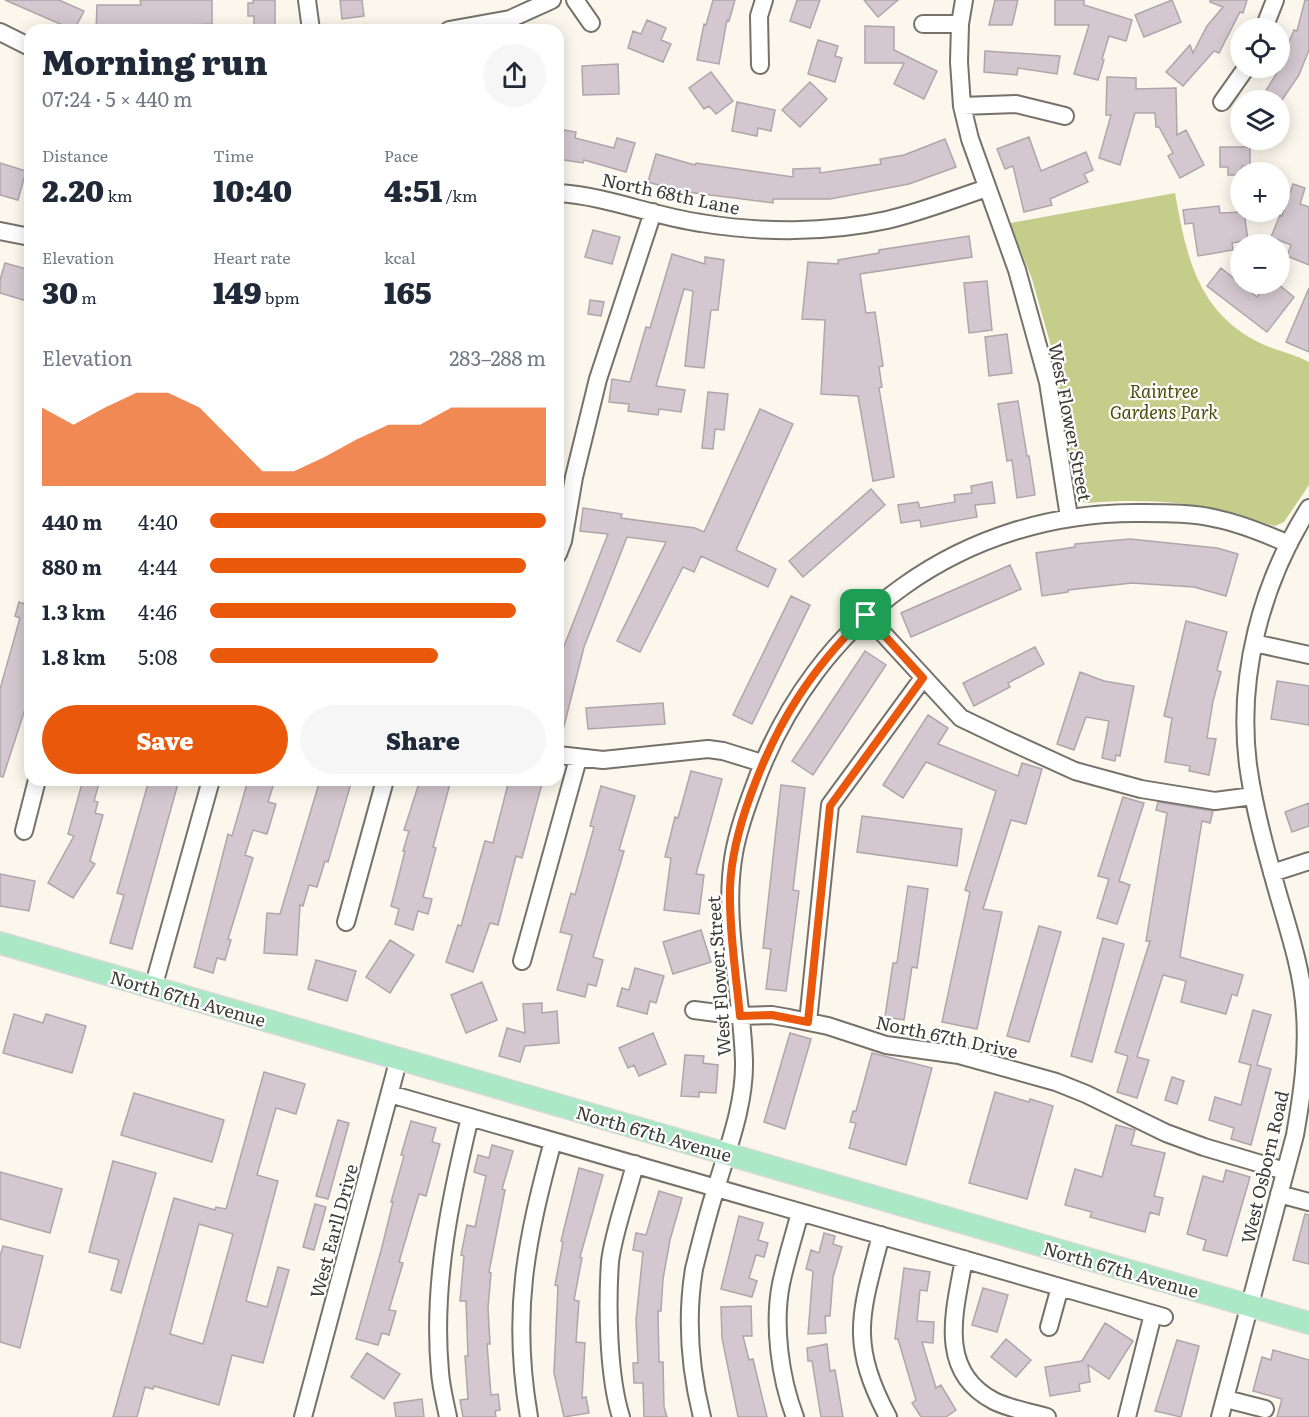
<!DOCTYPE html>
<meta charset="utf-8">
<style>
body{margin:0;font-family:Literata,serif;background:#f6f6f7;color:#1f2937;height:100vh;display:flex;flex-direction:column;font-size:22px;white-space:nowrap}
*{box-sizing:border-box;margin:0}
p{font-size:20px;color:#747a83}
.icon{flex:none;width:33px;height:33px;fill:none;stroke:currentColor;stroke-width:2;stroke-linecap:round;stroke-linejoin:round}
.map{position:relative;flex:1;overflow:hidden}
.drawer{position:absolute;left:24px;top:24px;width:540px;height:762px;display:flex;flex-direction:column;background:#fff;border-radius:18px;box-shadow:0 3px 15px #0003}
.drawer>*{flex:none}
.tools{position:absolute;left:1230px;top:18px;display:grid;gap:12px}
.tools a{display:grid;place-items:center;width:60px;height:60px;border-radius:50%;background:#fff;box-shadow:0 3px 15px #0003;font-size:30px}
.pin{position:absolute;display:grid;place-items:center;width:51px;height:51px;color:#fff;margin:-26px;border-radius:12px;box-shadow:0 3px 9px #0006}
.round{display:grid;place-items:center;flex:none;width:63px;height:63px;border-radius:32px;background:#f6f6f7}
.summary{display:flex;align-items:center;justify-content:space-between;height:102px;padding:0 18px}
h1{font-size:33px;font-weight:800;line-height:45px}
.metrics{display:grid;grid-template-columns:repeat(3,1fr);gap:9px;height:102px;padding:6px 18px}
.metrics div{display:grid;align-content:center}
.metrics b{font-size:30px;font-weight:800}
.metrics small{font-size:16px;font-weight:400}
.metrics p{font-size:16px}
.chart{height:168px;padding:12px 18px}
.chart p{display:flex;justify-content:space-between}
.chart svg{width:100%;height:108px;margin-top:6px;fill:#ea580c;opacity:.7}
.button{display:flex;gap:12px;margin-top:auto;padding:12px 18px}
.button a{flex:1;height:69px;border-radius:36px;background:#ea580c;color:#fff;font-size:24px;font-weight:800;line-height:69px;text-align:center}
.button a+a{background:#f6f6f7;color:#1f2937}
ul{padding:0 18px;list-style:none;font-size:20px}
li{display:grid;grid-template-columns:96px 72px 1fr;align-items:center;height:45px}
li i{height:15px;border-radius:8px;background:#ea580c}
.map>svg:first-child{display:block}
.green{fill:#c4cd8a}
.building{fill:#d3c8cf;stroke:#afa5ab;stroke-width:1.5;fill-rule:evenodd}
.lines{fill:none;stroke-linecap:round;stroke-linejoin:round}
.minor-casing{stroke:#767269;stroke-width:20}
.major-casing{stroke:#d8d8d7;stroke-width:24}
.minor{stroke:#fff;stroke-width:16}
.major{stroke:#aae8c6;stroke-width:21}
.route-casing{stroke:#fff;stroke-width:12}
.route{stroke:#ea580c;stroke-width:8}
.labels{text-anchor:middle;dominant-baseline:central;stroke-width:4.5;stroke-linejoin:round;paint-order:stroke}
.street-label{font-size:18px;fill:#3d3c37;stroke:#fff}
.park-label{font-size:18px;font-style:italic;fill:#4a4f09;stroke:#fff}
</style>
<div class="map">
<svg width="1309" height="1417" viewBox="0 0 1309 1417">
<rect width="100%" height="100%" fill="#fbf7ec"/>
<path class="green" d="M1175,193C1186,256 1198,314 1262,344C1278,351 1294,354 1309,362V485L1284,522L1275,526C1260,522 1246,516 1231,512C1184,501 1137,499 1088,503L1083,502L1077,493L1051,346L1032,279L1010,223Z"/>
<path class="building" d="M5,0H59L84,11L74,30Z
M140,0H212V24L173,26L147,30H96L97,5H141Z
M253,0H275V27H254V16H248V3H253Z
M340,0H362L364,16L342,19Z
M713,0H735L729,21L727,20L719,64L697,60L704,24L706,25Z
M797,0H820L810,28L790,21Z
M864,0H898L878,17Z
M995,0H1018L1012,25H989Z
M1055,0H1084V5L1132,20L1126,41L1109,36L1102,59L1104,60L1098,80L1074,74L1089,25H1055Z
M1172,0L1181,22L1144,37L1135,15Z
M1210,0H1247L1243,13L1240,12L1219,53L1214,51L1183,86L1166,72L1190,45L1193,53L1207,26L1223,7L1210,2Z
M1305,0H1309V50L1299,75L1282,100H1270L1263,95L1284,62L1281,61L1294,30L1297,31Z
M647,20L666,28L661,40L671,44L663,62L628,48L633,31L641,34Z
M865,26L894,27V50L937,71L924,99L894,84L904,63H865Z
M818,40L838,46L835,56L842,58L835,82L808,74Z
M985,51L1060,56L1057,74L1018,68L1017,75L984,72Z
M618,64L619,94L583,95L582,66Z
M711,72L733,101L716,114L709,106L704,109L689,88Z
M1107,77L1136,78V89L1176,88L1177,135L1186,130L1204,165L1180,178L1168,156L1173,153L1159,127H1156L1155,113H1135L1120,165L1099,158L1111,115H1106Z
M810,82L827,99L800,127L782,110Z
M737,102L775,110L771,131L758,128L757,136L732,131Z
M558,129L576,132L575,138L614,148L617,138L635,143L626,172L584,160L583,163L558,159Z
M1029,137L1041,171L1086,152L1093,170L1084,174L1088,182L1050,199L1052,205L1024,212L1013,166L1005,169L997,149Z
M945,139L956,167L909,184L830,199H773V203L679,191L648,182L656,154L695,165L696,163L793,177V169L820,168V173L881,164L880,159L904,155Z
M1220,147H1250V166H1242L1240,175H1228V167H1220Z
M0,163L26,171L18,200L0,195Z
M1293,184L1305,188L1300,204L1309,207V265L1287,256L1291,245L1271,237L1280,215L1282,216Z
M1219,206L1220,213L1244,212L1248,240L1232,243L1233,250L1198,256L1193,223L1185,224L1183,210Z
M593,230L620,237L612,264L585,257Z
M969,236L972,257L860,274L866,313L875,312L883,366L879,367L882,387L879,388L894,477L873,481L858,396L821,394L825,320L802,319L808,262L838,264V260L879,253V250Z
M672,254L705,264V257L724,260L718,310H711L704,368L685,366L693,291L684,289L656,386L685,390L681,412L659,409L658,415L628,411L629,404L609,402L612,379L630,382L646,327L650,328Z
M5,263L30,270V302L0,293V280Z
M1221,268L1257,297L1268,284H1278L1294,297L1267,332L1207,286Z
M987,281L992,330L969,333L964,283Z
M1309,288V352L1286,342Z
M590,300L604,302L601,316L588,314Z
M1007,334L1012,373L989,376L985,337Z
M708,392L728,394L724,430L715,429L713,449L702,448Z
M1018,401L1027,456H1029L1035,495L1017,498L1012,460L1007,461L998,404Z
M760,409L793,424L736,550L776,569L768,587L701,556L694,572L683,567L640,652L617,641L666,542L627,537L584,647L562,734L558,733V660L561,646H564L608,534L580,531L583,508L622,514L621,518L695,528L704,532Z
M992,482L995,503L975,505L977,517L921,527L920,520L901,523L898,505L918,502L920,508L955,502L954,495L972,493L971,486Z
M871,489L885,505L803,577L789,561Z
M1130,539L1217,548L1238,554L1226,596L1194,587L1132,583L1068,590V592L1042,596L1036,553L1075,547V544Z
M1010,565L1021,589L911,637L901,613Z
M26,596L30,597V675L26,690L30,691V694L3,777L0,776V689L20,618L15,616L19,602L24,604Z
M791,596L810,605L752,724L733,715Z
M1186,621L1227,632L1217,670L1221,672L1213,701L1207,738L1216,739L1209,775L1189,771L1190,766L1165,762L1172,718L1164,716Z
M1035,647L1044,664L1008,683L1010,687L974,706L963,683Z
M865,651L886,665L813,775L792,761Z
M1080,672L1104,681L1134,686L1120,756L1116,755L1115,761L1102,758L1109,721L1086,717L1074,750L1057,744Z
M1277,681L1309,686V725L1271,719Z
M663,703L665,724L588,729L586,708Z
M928,715L948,728L938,744L1018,776L1022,763L1042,769L1026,824L1011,820L983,909L1002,912L977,1029L942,1022L970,892L965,890L996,791L926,762L903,798L883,785Z
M691,771L722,779L696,874L704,875L699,914L664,910L671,858L665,857L675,817L678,818Z
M83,780H100L94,801L98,802L95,813L103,815L90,861L95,864L73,898L48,883L74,836L68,834Z
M149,780H179L132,949L110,943L124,895L117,893Z
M248,780H275L268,802L276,804L267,834L253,830L245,855L253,858L228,939L231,940L225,960L217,958L213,973L194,967L228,834L232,836Z
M320,780H352L328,862L325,861L317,887L309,885L303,906L300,905L297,955L264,953L267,913L280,914Z
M420,780H451L433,847L436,848L423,897L432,899L428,914L418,911L413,930L395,924L399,909L391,906L405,851H403L409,831L404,830Z
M509,780H543L522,858L516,856L498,925L490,923L473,972L446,962L458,925L461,926L485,841L493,843Z
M781,785L805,788L793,890L799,891L786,991L766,989L771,949L763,948Z
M601,786L635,796L619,850L624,851L593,957L603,960L596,986L588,984L585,997L557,990L572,935L560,932L571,893L575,895L594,827L590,826Z
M1123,797L1144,803L1119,881L1130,885L1117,924L1097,918L1109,879L1098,876Z
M1158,802L1213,811L1210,823L1202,821L1180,957L1243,975L1237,996L1232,994L1226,1014L1181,1002L1186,981L1163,975L1137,1057L1149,1060L1137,1098L1117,1092L1128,1056L1115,1052L1150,941H1146L1167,813L1156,810Z
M1309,803V826L1292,832L1285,812Z
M862,816L962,829L957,866L857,852Z
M0,874L35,881L29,911L0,906Z
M908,886L928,889L917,968L912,967L904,1020L885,1017L893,963H897Z
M1039,926L1061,932L1029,1042L1007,1036Z
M701,930L711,962L673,974L663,942Z
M1103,938L1124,944L1092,1062L1071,1056Z
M390,940L414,955L390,993L366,977Z
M316,960L356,971L347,1001L308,989Z
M635,968L664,976L656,1003L650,1001L647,1014L617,1006L622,988L629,990Z
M482,982L497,1020L466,1033L451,995Z
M542,1003V1013L557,1011L559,1043L525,1046L520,1062L499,1056L507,1028L525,1033L523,1004Z
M1253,1010L1271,1015L1257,1065L1271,1069L1251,1145L1231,1139L1234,1128L1209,1120L1215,1097L1241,1105L1251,1065L1239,1062Z
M14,1014L43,1023L46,1014L86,1026L72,1073L3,1053Z
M653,1033L666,1064L639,1076L634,1065L628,1068L619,1048Z
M790,1033L811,1039L785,1129L764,1122Z
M872,1053L932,1068L906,1165L849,1148L856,1123L850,1122L853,1111H856Z
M685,1055L704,1056L703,1063L718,1065L716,1093L699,1092V1097L681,1096Z
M264,1072L305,1084L296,1114L276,1108L257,1175L278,1181L246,1301L267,1307L278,1267L289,1270L263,1363L232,1355L219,1405L154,1386L153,1389L145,1387L137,1417H113L174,1198L215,1210L216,1207L226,1209ZM199,1224L233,1234L203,1344L170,1334Z
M1172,1077L1184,1081L1177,1104L1165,1100Z
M995,1092L1029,1102L1030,1099L1053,1106L1027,1199L969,1183Z
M134,1093L224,1120L212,1162L121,1135Z
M338,1120L349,1123L328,1199L316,1196Z
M411,1121L436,1128L432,1142L440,1144L426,1196L419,1194L399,1262L403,1263L389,1310L396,1311L389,1335L382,1333L378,1345L356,1339L382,1247L393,1202H391L404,1156L401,1155Z
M1116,1125L1135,1130L1131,1145L1165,1153L1154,1196L1163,1198L1159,1215L1150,1212L1145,1232L1090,1217L1092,1212L1065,1205L1075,1169L1102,1177Z
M492,1145L513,1151L502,1189L505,1190L489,1272L491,1273L488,1308L490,1344H487L491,1395L498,1394L500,1410L495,1411L496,1417H463L460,1400L468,1399L465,1356H468L466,1301H460L464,1256L461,1255L467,1225L475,1227L486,1176L474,1172L478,1155L489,1158Z
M113,1161L156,1173L121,1293L111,1290L119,1260L89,1252Z
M579,1168L603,1175L580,1257L582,1258L574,1300L579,1301L576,1342L585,1343L582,1398L586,1397L589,1413L564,1417L554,1373L558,1286L555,1285L563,1242L561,1241Z
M1226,1170L1250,1177L1227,1256L1203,1250L1206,1240L1187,1234L1203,1176L1223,1182Z
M0,1172L62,1189L50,1233L0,1219Z
M659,1191L682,1198L670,1240L663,1279L661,1311H658L659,1362H663L664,1407L667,1417H644L643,1383H634L633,1363H638L636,1320L643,1252L633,1250L636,1233L646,1235Z
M315,1204L326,1207L314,1250L303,1247Z
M1305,1214L1309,1215V1264L1293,1260Z
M739,1216L763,1223L758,1240L768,1243L764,1257L756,1255L749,1278L757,1281L752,1297L721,1289Z
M824,1233L835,1236L833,1244L842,1247L833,1277L830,1316H825L826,1333L808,1334L813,1271L806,1269L811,1250L819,1253Z
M3,1246L43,1256L20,1348L0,1342V1256Z
M904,1268L930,1272L927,1291L920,1290L917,1321L934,1322L933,1343L922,1342L936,1388L941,1385L956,1410L946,1417H921L912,1403L916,1400L898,1339H895Z
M983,1288L1008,1295L997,1332L972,1325Z
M751,1306L752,1336H743L749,1360L753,1359L767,1417H738L722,1338L721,1307Z
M1105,1323L1133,1341L1109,1379L1088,1365L1090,1382L1079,1384L1080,1391L1050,1396L1045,1367L1082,1361Z
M1006,1339L1031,1360L1016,1377L991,1357Z
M1177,1340L1199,1346L1181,1417L1155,1411Z
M827,1344L830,1371L835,1370L843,1417H821L812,1361H808L807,1348Z
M1273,1350L1309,1360V1417H1277L1282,1399L1253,1391L1262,1357L1271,1360Z
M367,1353L400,1374L384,1399L351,1377Z
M422,1399L424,1417H396L394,1403Z"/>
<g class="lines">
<defs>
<path id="minor" d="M307,0L311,30
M575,0L591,23
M964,0L960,24L959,62L962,106L970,139L1017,270L1048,382L1069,517
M923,24H960
M1264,28L1275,0
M449,30L510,19L552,0
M0,32L30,47
M760,65L759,16L764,0
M1222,102L1246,68
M962,106L1016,104L1065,116
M558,193C607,196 652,216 701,223C761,233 827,233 887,220C921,212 954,199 987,188
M0,231L30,237
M558,554L563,541L574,477L598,379L653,212
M866,615L961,718L1007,740L1075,771L1141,789L1215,801L1253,796
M1254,643L1309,655
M558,755L603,760L708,749L723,751L762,763
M24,831L37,780
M1272,873L1309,861
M346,922L385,780
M522,961L578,759
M153,988L211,780
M694,1010L740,1016L772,1015L789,1018L828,1026L886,1045L959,1055L1056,1082L1086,1094L1166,1133L1204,1147L1285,1171
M808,1022L830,805L923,678
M390,1094L1164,1317
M1279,1194L1309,1202
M881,1235C861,1313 848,1341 888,1417
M964,1259C955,1310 936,1371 994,1401C1010,1409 1030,1412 1047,1417
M1049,1327L1060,1287
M1226,1399L1265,1409
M303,1417L399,1058
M448,1417C445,1402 441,1387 440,1372C432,1285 450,1200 470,1117
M529,1417C511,1312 526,1241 553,1141
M621,1417C608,1376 607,1305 610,1262C613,1234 628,1193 635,1164
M702,1417C690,1369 686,1318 694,1269C701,1241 708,1212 717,1185C729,1145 745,1103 744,1061C742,992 722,921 734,853C738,831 746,808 754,787C814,619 964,510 1143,513C1168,513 1194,513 1218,519C1242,524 1266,534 1289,544
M795,1417C780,1378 773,1325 781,1284C786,1260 794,1236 800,1212
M1127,1417L1153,1314
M1220,1417L1295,1135C1302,1095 1308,1054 1305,1013C1302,964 1284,918 1272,872C1262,837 1253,801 1248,765C1237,676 1261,584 1309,508"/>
<path id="major" d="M0,943L1309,1323"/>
</defs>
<use href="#minor" class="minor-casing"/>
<use href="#major" class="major-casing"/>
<use href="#minor" class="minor"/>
<use href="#major" class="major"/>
</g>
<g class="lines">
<defs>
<path id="route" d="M866,615L923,678L830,806L808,1022L772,1015L740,1016C736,974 729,930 730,888C731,856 740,824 751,794C778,720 811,670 866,615Z"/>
</defs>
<use href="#route" class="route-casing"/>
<use href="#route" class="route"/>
</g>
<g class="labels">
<g class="street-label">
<text transform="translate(671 193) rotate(12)">North 68th Lane</text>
<text transform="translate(1071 422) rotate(79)">West Flower Street</text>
<text transform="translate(718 976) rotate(-94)">West Flower Street</text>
<text transform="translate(188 998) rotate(16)">North 67th Avenue</text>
<text transform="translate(947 1036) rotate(12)">North 67th Drive</text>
<text transform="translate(654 1133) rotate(16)">North 67th Avenue</text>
<text transform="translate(1264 1167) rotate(-77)">West Osborn Road</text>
<text transform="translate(333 1231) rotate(-75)">West Earll Drive</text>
<text transform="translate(1121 1269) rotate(16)">North 67th Avenue</text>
</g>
<g class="park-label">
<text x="1164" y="390">Raintree<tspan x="1164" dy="21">Gardens Park</tspan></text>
</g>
</g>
</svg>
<div class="tools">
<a><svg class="icon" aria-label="locate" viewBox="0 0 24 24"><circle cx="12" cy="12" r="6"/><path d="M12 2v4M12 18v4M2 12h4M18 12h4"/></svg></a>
<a><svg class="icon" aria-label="layers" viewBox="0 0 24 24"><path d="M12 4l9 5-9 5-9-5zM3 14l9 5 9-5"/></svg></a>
<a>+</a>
<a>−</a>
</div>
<div class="pin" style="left:866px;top:615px;background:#1e9e55"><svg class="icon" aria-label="arrive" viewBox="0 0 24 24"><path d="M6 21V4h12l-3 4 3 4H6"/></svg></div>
<section class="drawer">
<div class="summary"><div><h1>Morning run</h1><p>07:24 · 5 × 440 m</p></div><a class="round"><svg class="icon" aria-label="share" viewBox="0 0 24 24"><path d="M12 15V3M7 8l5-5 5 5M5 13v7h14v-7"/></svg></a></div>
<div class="metrics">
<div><p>Distance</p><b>2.20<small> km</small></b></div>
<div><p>Time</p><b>10:40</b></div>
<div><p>Pace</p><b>4:51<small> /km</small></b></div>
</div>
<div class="metrics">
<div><p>Elevation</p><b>30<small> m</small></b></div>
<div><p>Heart rate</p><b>149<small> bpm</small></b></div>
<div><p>kcal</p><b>165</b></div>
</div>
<div class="chart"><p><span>Elevation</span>283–288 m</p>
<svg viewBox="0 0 160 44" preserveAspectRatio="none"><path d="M0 44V12L10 19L20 12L30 6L40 6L50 12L60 25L70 38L80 38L90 32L100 25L110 19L120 19L130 12L140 12L150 12L160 12V44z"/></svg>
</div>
<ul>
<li><b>440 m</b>4:40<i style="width:100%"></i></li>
<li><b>880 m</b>4:44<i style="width:94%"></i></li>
<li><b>1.3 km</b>4:46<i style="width:91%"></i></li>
<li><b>1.8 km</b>5:08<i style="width:68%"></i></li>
</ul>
<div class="button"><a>Save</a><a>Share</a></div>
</section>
</div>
